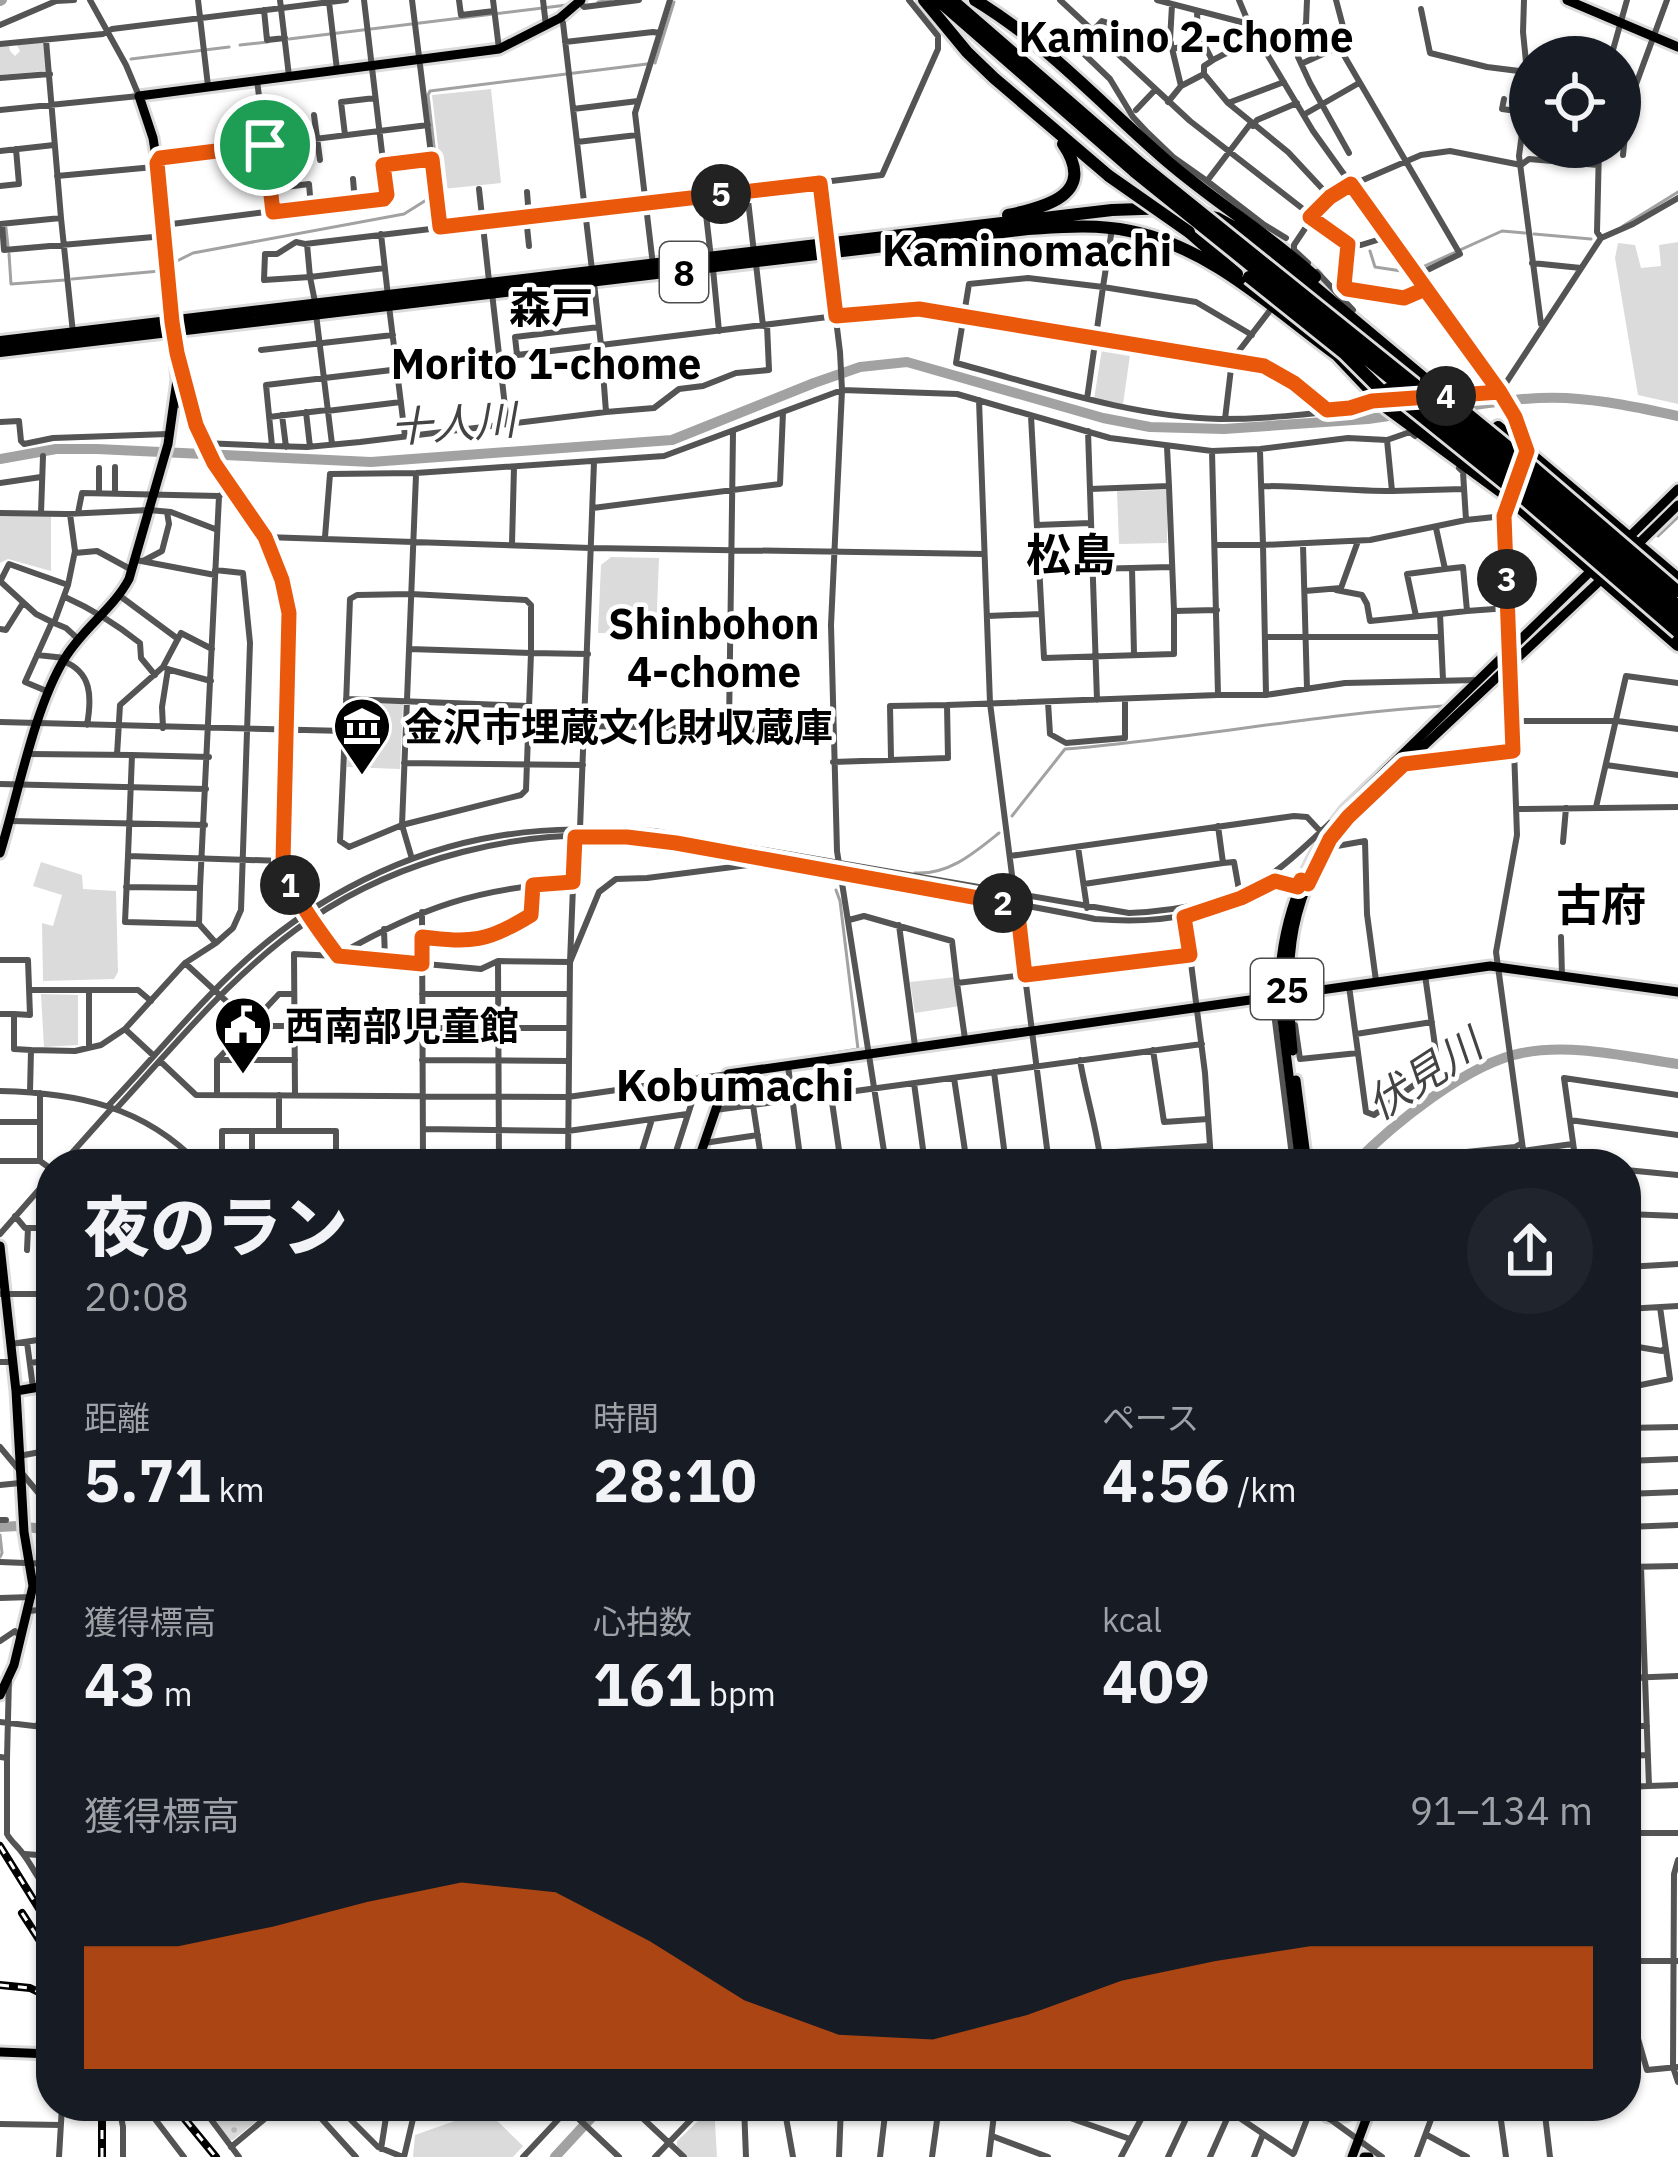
<!DOCTYPE html>
<html lang="ja">
<meta charset="utf-8">
<style>
body{margin:0;font-family:"IBM Plex Sans","Noto Sans JP",sans-serif;background:#20242c;color:#f1f3f6;height:100vh;display:flex;flex-direction:column;font-size:45px;white-space:nowrap}
*{box-sizing:border-box;margin:0}
p{font-size:39px;color:#9ea1a6}
.icon{flex:none;width:66px;height:66px;fill:none;stroke:currentColor;stroke-width:2;stroke-linecap:round;stroke-linejoin:round}
.map{position:relative;flex:1;overflow:hidden}
.drawer{position:absolute;left:36px;top:1149px;width:1605px;height:972px;display:flex;flex-direction:column;background:#171b24;border-radius:48px;box-shadow:0 3px 9px #0004}
.drawer>*{flex:none}
.fabs{position:absolute;left:1509px;top:36px;display:grid;gap:24px}
.fabs a{display:grid;place-items:center;width:132px;height:132px;border-radius:50%;background:#171b24;box-shadow:0 3px 9px #0004;font-size:60px}
.pin{position:absolute;display:grid;place-items:center;width:102px;height:102px;color:#fff;margin:-51px;border:6px solid #fff;border-radius:50%;box-shadow:0 3px 12px #0007}
.km{position:absolute;width:60px;height:60px;margin:-30px;border-radius:50%;background:#222;color:#fff;font-size:33px;line-height:60px;text-align:center}
.round{display:grid;place-items:center;flex:none;width:126px;height:126px;border-radius:63px;background:#20242c}
.overview{display:flex;align-items:center;justify-content:space-between;height:204px;padding:0 48px}
h1{font-size:66px;font-weight:800;line-height:90px}
.metrics{display:grid;grid-template-columns:repeat(3,1fr);gap:18px;height:204px;padding:12px 48px}
.metrics div{display:grid;align-content:center}
.metrics b{font-size:60px;font-weight:800}
.metrics small{font-size:33px;font-weight:400}
.metrics p{font-size:33px}
.chart{height:336px;padding:24px 48px}
.chart p{display:flex;justify-content:space-between}
.chart svg{width:100%;height:216px;margin-top:12px;fill:#ea580c;opacity:.7}
.map>svg:first-child{display:block}
.grass{fill:url(#grass-dots)}
.green{fill:#dbdbdb}
.lines{fill:none;stroke-linecap:round;stroke-linejoin:round}
.stream{stroke:#a2a2a2;stroke-width:3}
.river{stroke:#a2a2a2;stroke-width:10}
.major-casing{stroke:#dbdbdb;stroke-width:15}
.highway-casing{stroke:#dbdbdb;stroke-width:18}
.minor{stroke:#545454;stroke-width:6}
.major{stroke:#000;stroke-width:9}
.highway{stroke:#000;stroke-width:12}
.rail-casing{stroke:#000;stroke-width:8}
.rail{stroke:#fff;stroke-width:3;stroke-dasharray:9;stroke-linecap:butt}
.highway-bridge-casing{stroke:#dbdbdb;stroke-width:18;stroke-linecap:butt}
.highway-bridge{stroke:#000;stroke-width:12}
.route-casing{stroke:#fff;stroke-width:24}
.route{stroke:#ea580c;stroke-width:15}
.labels{text-anchor:middle;dominant-baseline:central;stroke-width:9;stroke-linejoin:round;paint-order:stroke}
.shield{fill:#fff;stroke:#4c4c4c;stroke-width:3}
.shield-label{font-size:36px;font-weight:bold;fill:#000}
.poi-label{font-size:39px;font-weight:bold;fill:#000;stroke:#fff;text-anchor:start}
.neighbourhood-label{font-size:42px;font-weight:bold;fill:#000;stroke:#fff}
.water-label{font-size:42px;font-style:italic;fill:#434343;stroke:#fff}
.quarter-label{font-size:45px;font-weight:bold;fill:#000;stroke:#fff}
</style>
<div class="map">
<svg width="1678" height="2157" viewBox="0 0 1678 2157">
<defs>
<pattern id="grass-dots" width="8" height="8" patternUnits="userSpaceOnUse" patternTransform="scale(3)"><rect width="8" height="8" fill="#dbdbdb"/><path d="M2 2h.1M6 6h.1" fill="none" stroke="#bababa" stroke-width="1.8" stroke-linecap="round"/></pattern>
</defs>
<rect width="100%" height="100%" fill="#fff"/>
<path class="grass" d="M206,2106H275L233,2140H229Z"/>
<path class="green" d="M42,42L45,44L47,69L45,71L0,75V46L9,45L10,51L15,56L20,51L17,45Z
M491,89L501,183L443,189L432,95Z
M1678,242V404L1638,395L1615,258L1618,243L1635,245L1641,268L1661,266L1659,245Z
M1102,349L1130,355L1123,404L1094,399Z
M1167,490V543L1119,544L1117,491Z
M0,516H51V571L8,559L0,563Z
M611,557L659,558L656,634L598,633L601,565Z
M351,703L403,704L400,769L347,767Z
M41,862L82,875L83,889L116,891L118,972L114,979L43,981L42,923L53,926L62,895L33,886Z
M956,977L960,1006L915,1013L910,982Z
M41,994L78,995V1045L44,1047Z
M714,2106L717,2157H688L677,2146V2141Z
M486,2110L523,2146L513,2157H413L415,2135Z"/>
<g class="lines">
<path class="stream" d="M598,2L611,0
M289,39L567,5
M240,45L268,42
M131,59L229,47
M655,63L674,2
M439,189L428,95L430,91L647,64
M1623,226L1678,192
M6,228L8,246
M1534,234L1591,239
M1370,251L1375,267L1408,272
M9,254L11,284L65,280
M175,262L193,253L404,214L439,192
M1418,269L1502,231L1525,233
M72,279L160,271
M1658,536L1678,517
M1525,643L1582,591
M1488,678L1500,667
M1463,702L1476,690
M1012,816L1065,749C1191,739 1316,714 1443,706
M915,873C949,875 974,853 999,833
M853,882H875
M760,1065L858,1049L840,901L836,890
M0,1535L2,1553L0,1557"/>
<path class="river" d="M0,1L2,0
M1453,408C1491,403 1529,396 1566,398C1604,400 1641,408 1678,416
M0,459L56,449H97L371,462L672,440L814,383L860,367L907,362L1103,418L1150,427L1224,429L1368,419L1423,411
M1354,1164C1392,1125 1468,1063 1522,1053C1572,1043 1628,1057 1678,1064
M0,1527L18,1526L51,1530
M555,2157L602,2106"/>
<defs>
<path id="major" d="M1567,0L1678,47
M1626,540L1678,489
M1634,548L1678,505
M0,853C18,795 34,708 65,658C83,628 113,609 129,579L168,444L177,380L157,163L153,138L139,96L499,49L560,18L581,0
M1293,1051C1284,958 1287,894 1348,817L1605,576
M1296,1080L1307,1164
M697,1164L728,1074L1490,966L1678,992
M1300,1164L1279,995C1279,925 1301,865 1345,810L1595,567
M0,1246L16,1391L24,1532L33,1586L14,1665L0,1695
M16,1391L51,1385
M0,2052L51,2054
M1328,2117L1346,2116L1361,2106
M1352,2157L1371,2106
M1364,2157H1369"/>
<path id="highway" d="M924,0L967,52L994,78L1109,176
M938,0L1135,172
M952,0L1142,165
M975,0C1048,44 1104,107 1168,162C1216,203 1268,234 1315,277
M1008,215C1047,207 1097,194 1063,144
M1204,215L1217,218L1262,243L1426,380
M1189,232L1237,274
M0,342L1112,210L1170,208L1185,211
M0,351L1028,229C1062,227 1096,224 1130,231C1210,247 1274,309 1337,355
M1335,353L1387,408L1503,493L1678,645
M1498,427L1678,579"/>
</defs>
<use href="#major" class="major-casing"/>
<use href="#highway" class="highway-casing"/>
<path class="minor" d="M198,0L208,86
M280,0L289,76
M412,0L440,227
M459,0L461,15L494,11
M493,0L499,49
M543,0L546,26
M1060,0L1190,121L1348,244L1343,281L1347,289L1404,298L1425,289
M1157,0L1249,24
M1239,0L1249,24L1313,131L1500,392L1515,417L1525,445
M1307,0L1306,24L1296,39L1298,57L1310,83L1349,153
M1336,0L1345,34L1342,52L1460,254L1415,276
M329,2L337,70
M579,2L584,7L639,0
M1172,5L1170,40L1181,86
M1421,9L1430,53L1487,67L1527,72L1523,32L1524,0
M264,10L267,40L285,38
M1197,11L1198,43L1204,44L1212,60
M560,18L563,23L592,270
M0,25L56,1L74,0
M565,42L653,32L660,33
M1171,43L1102,21L1083,41V53L1110,79L1133,117L1148,133L1173,157L1207,181
M0,44L103,34L112,29L346,0
M1172,49L1198,43
M1611,57L1627,0
M1303,63L1343,45
M1527,72L1528,88L1519,156L1541,324
M1204,73V66C1231,46 1263,42 1296,39
M0,78L50,74
M1504,99L1502,109L1524,112
M1168,102L1181,86L1204,74L1228,103L1288,152L1330,197
M1228,103L1284,82
M573,109L638,101
M0,110L139,96L126,65L90,0
M1136,110L1155,90
M1305,114L1359,83
M314,115L320,160
M295,117L296,141
M1251,123L1207,181L1263,224L1286,238
M1253,126L1257,120L1297,103
M345,135L341,102L375,98
M577,142L637,135
M1599,147L1597,232L1601,238
M0,151L54,145
M1623,155L1628,106L1667,0
M383,165L432,159
M57,176L154,167L160,158L428,125
M353,179L355,202
M820,183L827,242
M0,186L19,184L16,149
M270,189L309,184L311,207
M479,189L489,281
M747,191L754,253
M527,192L529,217
M704,197L711,258
M273,211L384,199L387,195L364,0
M526,217L529,246
M1310,217L1342,189L1421,155L1450,151L1521,165L1529,159L1598,165
M61,218L73,333
M0,224L61,218L46,40
M2,224L4,250L165,236
M164,225L273,211L257,80
M1110,228L1111,235L1103,287L1196,302L1252,335
M381,234L388,296
M307,244L310,277L385,268
M1348,244L1361,245L1387,237
M828,255L840,352L842,390L831,625L837,851L886,1164
M1308,263L1294,250V245L1312,218
M1532,263L1581,268
M756,264L763,326
M653,265L635,113L670,0
M713,269L719,331
M1317,272L1353,310
M492,293L507,424
M315,302L310,277L264,280L265,254H277L296,242L305,244L882,175L938,49V36L909,0
M389,306L405,436
M316,314L332,444
M261,350L393,335
M517,355L515,337L599,327
M179,359L194,416
M1500,392L1601,238L1633,224L1678,198
M1450,396L1500,392
M1087,399L1103,287L1028,278L969,284L956,363C1043,386 1130,417 1220,419C1260,419 1311,415 1350,408C1359,406 1368,403 1377,401
M979,400L990,703L1049,1164
M174,402L188,410L214,463L265,537L282,580L289,612L283,861C294,899 315,925 337,956L294,954L295,1094
M327,411L401,402
M306,412L310,447
M606,412L654,408L679,389L703,386L736,373L769,370L767,325
M282,415L286,447
M1031,416L1044,658L1174,654V611L1217,610
M269,417L327,410
M1225,419L1232,360L1271,309
M0,422L19,421L21,441L24,444L53,438L168,434
M1088,431L1097,700
M203,443L272,446L266,385L601,345L594,283
M272,446L307,447L360,442L606,412L601,345L836,316L918,309L1264,366L1294,383L1327,409
M115,467V493
M1459,468L1463,472L1466,520
M0,483L41,477
M1169,486L1174,611
M1261,486C1305,486 1348,491 1392,491L1387,440
M1090,489L1169,486L1167,447
M1392,491L1464,489
M99,493V468
M1510,503L1504,516L1511,650
M593,508L780,484L783,412
M0,513L66,514L149,510L171,512L215,529
M41,513L43,456
M78,513L82,493L219,496
M1037,525L1090,523
M1436,528L1445,569L1463,567L1467,611L1440,614L1443,680
M265,537L591,548L984,554
M325,537L330,474L416,473L664,456L842,390L957,394L1110,438L1212,451L1260,449L1348,438L1387,440L1410,432L1415,436
M512,544L514,467
M1216,545H1263L1260,451
M1303,545L1307,689
M75,553L97,551L132,570
M136,560L215,575
M143,561L162,551L169,524L167,512
M1132,568L1134,654
M1092,569L1171,567
M215,570L243,573L250,643L241,910L233,928L216,943
M0,582L9,564L68,585L75,551L70,514
M1,582L36,614L54,623
M68,585L54,623L66,628L77,638
M1336,590L1362,595L1367,604L1370,621L1440,614
M1305,591L1341,588L1358,541
M120,596L178,639
M65,597C94,610 116,624 140,643L141,658L155,675
M1467,611L1508,608
M987,616L1041,614
M1416,616L1407,574L1445,569
M0,629L6,630L23,603
M1265,637H1441
M409,649L531,653L526,790L521,795L402,825L412,859
M37,655L65,658
M63,661C92,672 92,697 87,725
M1511,663L1517,835L1496,952L1525,1164
M167,669L211,681
M49,692L25,682L52,622
M1218,695H1266L1263,545L1370,540L1466,520L1504,516
M1266,695L1345,683L1478,680
M346,699L528,706
M1048,702L1050,734L1066,743L1125,738V702
M1512,721H1617L1678,729
M0,722L345,731L340,841L349,847L402,825L416,475
M585,726L832,731
M163,728L162,707L168,669
M729,728L733,432
M345,731L350,599L357,595L411,594L526,600L531,605V653L588,654
M29,754L132,755L128,856
M117,755L120,705L163,667L181,633L212,649
M132,755L209,757
M891,758L890,706L947,705
M833,762L948,758L947,705L1218,695L1212,451
M404,763L583,765
M1408,764L1513,751
M1606,765L1678,775
M0,784L206,789
M1596,807L1626,676L1678,683
M1516,809L1678,807
M10,821L205,825
M1331,840L1337,846L1365,841L1367,914L1376,981
M1563,842L1566,808
M1078,847L1087,908
M1010,856L1294,816L1307,817L1321,832
M1223,863L1234,862L1239,890
M1274,875H1286L1301,881
M1084,884L1223,863L1218,826
M126,887L200,888
M849,920L864,916L952,941L957,983L1190,955L1184,917
M199,924L125,922L128,856L283,861
M899,925L915,1046
M384,929L385,960
M422,937C472,943 487,942 531,915L533,885
M1561,937L1562,977
M340,954C422,907 478,888 573,882
M1190,955L1205,1073L1210,1146
M337,956L481,969L498,961L570,962L599,892L616,879L647,878L771,862
M0,960H28L30,1015L14,1014
M498,961L499,1164
M185,963L251,1024L217,1060V1094
M957,983L965,1039
M1349,986L1366,1112L1374,1115L1438,1067L1425,975
M29,990H138L151,1001
M89,990V1047
M422,994H568
M1279,1009L1274,1013L1293,1164
M0,1014H14V1049L31,1050
M251,1024L279,994H294
M251,1024L254,1026H294
M1295,1025L1300,1059L1358,1053
M422,1028H568
M126,1030L154,1056
M1356,1034L1432,1022
M1153,1050L1164,1122L1208,1119
M217,1060H295
M422,1060L569,1061
M1080,1060C1086,1096 1097,1128 1101,1164
M160,1061L196,1095L568,1097L728,1074
M788,1066L801,1164
M994,1072L1006,1164
M954,1078L967,1164
M914,1083L925,1164
M0,1091C78,1093 143,1106 199,1164
M30,1092L31,1050L75,1051L101,1045L125,1029L185,963L216,943L199,924L200,888L219,496L231,489
M831,1095L841,1164
M753,1105L762,1164
M108,1106C154,1058 196,1005 246,960C316,897 405,851 498,836C550,827 602,829 654,831L1129,913C1178,911 1231,902 1273,873C1294,858 1312,840 1330,823
M116,1109C177,1043 235,970 311,919C401,858 521,828 630,837C702,843 774,860 845,873C928,889 1012,902 1095,919C1167,925 1211,914 1275,881L1299,887
M715,1110L1202,1044
M1570,1120L1678,1135
M0,1122H40
M423,1129L568,1131L687,1114
M279,1131H336V1161
M252,1132V1164
M704,1143L758,1135
M1487,1150L1488,1164
M1523,1151L1572,1144
M222,1160V1131H279V1095
M0,1161H40L51,1169
M40,1161V1093
M222,1162H423L422,912
M423,1162L479,1163L498,1157
M62,1164L112,1108
M113,1164L122,1158L131,1164
M568,1164L570,962L575,837L580,829L594,462
M638,1164L652,1119
M672,1164L700,1077
M1019,1164L1100,1153L1210,1146L1211,1164
M1250,1164L1293,1160
M1418,1164V1157L1515,1147L1522,1143
M1576,1164L1564,1078L1678,1095
M1626,1170L1678,1175
M1626,1214L1678,1216
M15,1216L25,1228H51
M0,1234L51,1176
M27,1250L28,1228
M41,1259L42,1228
M1626,1267L1678,1264
M0,1294H51
M1626,1309L1678,1306
M1627,1309L1631,1346
M27,1342L33,1388
M11,1344L51,1338
M1626,1345L1662,1351L1665,1348
M0,1362H13
M30,1363L51,1360
M46,1386L48,1407
M1626,1388L1670,1379L1660,1307
M1626,1428L1678,1427
M1635,1428L1636,1387
M0,1447L51,1508
M19,1456L51,1450
M1626,1461L1678,1459
M0,1485L20,1483
M1626,1494L1678,1492
M0,1520H6
M1626,1527L1678,1525
M0,1562L51,1564
M1626,1567L1678,1566
M1641,1568L1649,1786L1678,1785
M33,1586L51,1585
M0,1598L32,1597
M28,1611L51,1609
M0,1641L15,1631L21,1637
M1626,1678L1678,1676
M0,1722L51,1728
M38,1726L43,1701L51,1685
M1626,1726H1647
M1626,1756L1648,1755
M0,1757L7,1758V1834C10,1840 16,1845 20,1850C32,1864 37,1880 51,1893
M7,1758L9,1679
M1626,1787L1649,1786
M1626,1833H1678
M25,1854L51,1856
M1678,1860L1674,1874L1673,2067L1678,2082
M1626,1961H1678
M1636,1961L1637,1834
M1626,1997L1647,2070L1678,2067
M119,2106L123,2127V2157
M145,2106L184,2157
M201,2106L239,2157
M310,2106L356,2157
M337,2106L378,2147L403,2157
M383,2106L387,2111L388,2106
M565,2106L619,2157
M642,2106L636,2112L684,2157
M744,2106L746,2157
M784,2106L793,2157
M1036,2106L1130,2139
M1222,2106L1293,2154
M1312,2106L1382,2157
M1467,2106L1500,2117
M1499,2106L1506,2157
M1544,2106L1550,2157
M1066,2117L1071,2106
M0,2124L61,2125
M1427,2135L1467,2157
M992,2136L1048,2157
M231,2147L280,2106
M381,2149L387,2111
M1294,2153L1312,2106
M59,2157L62,2106
M404,2157L416,2106
M523,2157L568,2109
M655,2157L704,2106
M839,2157L841,2106
M880,2157L886,2106
M932,2157L939,2106
M989,2157L995,2106
M1121,2157L1148,2106
M1168,2157L1192,2106
M1210,2157L1230,2112
M1254,2157L1263,2134
M1417,2157L1436,2106"/>
<use href="#major" class="major"/>
<use href="#highway" class="highway"/>
<defs>
<path id="rail" d="M0,1846L51,1928
M22,1913L51,1958
M0,1985L30,1988L51,1998
M174,2106L216,2157
M102,2157V2106"/>
</defs>
<use href="#rail" class="rail-casing"/>
<use href="#rail" class="rail"/>
<defs>
<path id="highway-bridge" d="M1142,165L1491,446L1678,606
M1135,172L1544,502L1678,619
M1109,176L1189,232
M1249,277L1344,353L1392,401
M1426,380L1535,469L1677,591
M1388,389L1523,498L1678,632"/>
</defs>
<use href="#highway-bridge" class="highway-bridge-casing"/>
<use href="#highway-bridge" class="highway-bridge"/>
</g>
<g class="lines">
<defs>
<path id="route" d="M265,145L160,158L157,163L172,322L177,353L196,425L214,463L265,537L282,580L289,613L283,861C294,898 315,925 338,956L422,964V937C472,943 487,942 531,915L533,885L573,882L575,837H627L676,843L1017,905L1025,975L1190,955L1184,917L1241,898L1275,881L1298,887L1301,880L1308,884L1330,839L1348,817L1404,764L1513,751L1504,516L1527,451L1515,417L1500,392L1351,184L1330,197L1310,217L1348,244L1344,286L1347,289L1404,298L1425,289L1500,392L1372,401L1350,408L1327,410L1294,383L1264,366L919,309L836,316L820,183L440,227L432,159L383,165L387,195L384,199L273,212L265,145"/>
</defs>
<use href="#route" class="route-casing"/>
<use href="#route" class="route"/>
</g>
<defs>
<symbol id="museum-pin" viewBox="-11 -11 22 30"><path d="M0 17L-7.5 6A9.5 9.5 0 1 1 7.5 6Z" fill="#000" stroke="#fff"/><path d="M0-6L6-3V-2H-6V-3ZM-5-1h2V3h-2ZM-1-1h2V3h-2ZM3-1h2V3H3ZM-6 4H6V6H-6Z" fill="#fff"/></symbol>
<symbol id="civic-pin" viewBox="-11 -11 22 30"><path d="M0 17L-7.5 6A9.5 9.5 0 1 1 7.5 6Z" fill="#000" stroke="#fff"/><path d="M-.6-6.5H3V-4.5H.6V-3L4-1V1h2V6H-6V1h2V-1L-.6-3ZM-1.2 2.5V6h2.4V2.5Z" fill="#fff"/></symbol>
</defs>
<g fill-rule="evenodd">
<use href="#museum-pin" x="329" y="693" width="66" height="90"/>
<use href="#civic-pin" x="210" y="992" width="66" height="90"/>
</g>
<g class="labels">
<g class="shield">
<rect x="660" y="242" width="48" height="60" rx="9"/>
<rect x="1251" y="959" width="72" height="60" rx="9"/>
</g>
<g class="shield-label">
<text x="684" y="272">8</text>
<text x="1287" y="989">25</text>
</g>
<g class="poi-label">
<text x="404" y="726">金沢市埋蔵文化財収蔵庫</text>
<text x="285" y="1025">西南部児童館</text>
</g>
<g class="neighbourhood-label">
<text x="1186" y="36">Kamino 2-chome</text>
<text x="551" y="307">森戸</text>
<text x="546" y="363">Morito 1-chome</text>
<text x="714" y="623">Shinbohon<tspan x="714" dy="48">4-chome</tspan></text>
</g>
<g class="water-label">
<text transform="translate(453 423) rotate(-4)">十人川</text>
<text transform="translate(1424 1074) rotate(-33)">伏見川</text>
</g>
<g class="quarter-label">
<text x="1027" y="249">Kaminomachi</text>
<text x="1071" y="554">松島</text>
<text x="1601" y="904">古府</text>
<text x="735" y="1084">Kobumachi</text>
</g>
</g>
</svg>
<div class="fabs">
<a><svg class="icon" aria-label="locate" viewBox="0 0 24 24"><circle cx="12" cy="12" r="6"/><path d="M12 2v4M12 18v4M2 12h4M18 12h4"/></svg></a>
</div>
<div class="pin" style="left:265px;top:145px;background:#1e9e55"><svg class="icon" aria-label="arrive" viewBox="0 0 24 24"><path d="M6 21V4h12l-3 4 3 4H6"/></svg></div>
<b class="km" style="left:290px;top:885px">1</b>
<b class="km" style="left:1003px;top:903px">2</b>
<b class="km" style="left:1507px;top:579px">3</b>
<b class="km" style="left:1446px;top:396px">4</b>
<b class="km" style="left:721px;top:194px">5</b>
<section class="drawer">
<div class="overview"><div><h1>夜のラン</h1><p>20:08</p></div><a class="round"><svg class="icon" aria-label="share" viewBox="0 0 24 24"><path d="M12 15V3M7 8l5-5 5 5M5 13v7h14v-7"/></svg></a></div>
<div class="metrics">
<div><p>距離</p><b>5.71<small> km</small></b></div>
<div><p>時間</p><b>28:10</b></div>
<div><p>ペース</p><b>4:56<small> /km</small></b></div>
</div>
<div class="metrics">
<div><p>獲得標高</p><b>43<small> m</small></b></div>
<div><p>心拍数</p><b>161<small> bpm</small></b></div>
<div><p>kcal</p><b>409</b></div>
</div>
<div class="chart"><p><span>獲得標高</span>91–134 m</p>
<svg viewBox="0 0 160 44" preserveAspectRatio="none"><path d="M0 44V19L10 19L20 15L30 10L40 6L50 8L60 18L70 30L80 37L90 38L100 33L110 26L120 22L130 19L140 19L150 19L160 19V44z"/></svg>
</div>
</section>
</div>
